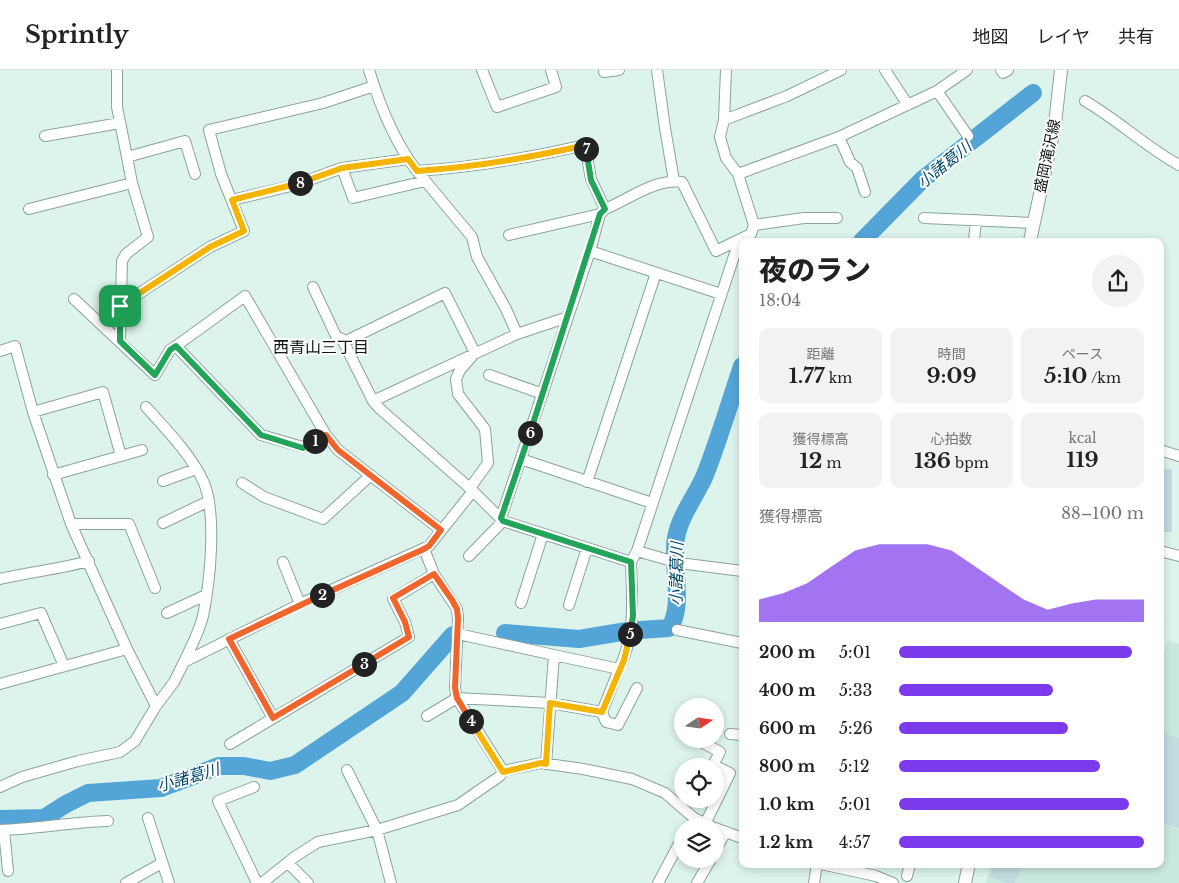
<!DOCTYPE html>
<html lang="ja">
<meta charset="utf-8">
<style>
body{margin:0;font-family:"Libre Baskerville","Noto Sans JP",serif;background:#f2f2f2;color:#222;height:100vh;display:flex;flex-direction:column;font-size:19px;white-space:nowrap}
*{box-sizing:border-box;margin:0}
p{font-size:16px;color:#767676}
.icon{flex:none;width:28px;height:28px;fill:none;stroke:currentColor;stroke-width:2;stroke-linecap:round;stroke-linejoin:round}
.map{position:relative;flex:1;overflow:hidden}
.sheet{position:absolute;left:739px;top:168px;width:425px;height:630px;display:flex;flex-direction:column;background:#fff;border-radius:10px;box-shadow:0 2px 8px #0003}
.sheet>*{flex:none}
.needle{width:32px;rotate:77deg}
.fabs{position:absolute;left:674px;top:628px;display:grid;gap:10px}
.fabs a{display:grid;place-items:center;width:50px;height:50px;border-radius:50%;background:#fff;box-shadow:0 2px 8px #0003;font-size:25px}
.pin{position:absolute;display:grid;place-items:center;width:42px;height:42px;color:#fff;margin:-21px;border-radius:10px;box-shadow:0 2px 8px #0006}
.km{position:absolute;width:25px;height:25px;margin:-12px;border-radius:50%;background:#222;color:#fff;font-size:14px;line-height:25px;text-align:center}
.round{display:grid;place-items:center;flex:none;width:52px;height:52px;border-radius:26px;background:#f2f2f2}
.summary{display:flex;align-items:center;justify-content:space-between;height:85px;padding:0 20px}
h1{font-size:28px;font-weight:800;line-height:38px}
.figures{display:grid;grid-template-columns:repeat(3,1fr);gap:8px;height:85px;padding:5px 20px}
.figures div{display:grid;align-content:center;border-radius:10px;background:#f2f2f2;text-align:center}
.figures b{font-size:21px;font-weight:800}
.figures small{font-size:14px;font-weight:400}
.figures p{font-size:14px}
.chart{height:140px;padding:10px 20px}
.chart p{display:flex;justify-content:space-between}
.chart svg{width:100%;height:90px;margin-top:5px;fill:#7c3aed;opacity:.7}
ul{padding:0 20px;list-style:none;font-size:16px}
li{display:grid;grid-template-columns:80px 60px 1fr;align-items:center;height:38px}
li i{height:12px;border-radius:6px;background:#7c3aed}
header{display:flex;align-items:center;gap:30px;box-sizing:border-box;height:70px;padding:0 25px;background:#fff;border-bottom:1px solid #e0e0e0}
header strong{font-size:24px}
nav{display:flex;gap:28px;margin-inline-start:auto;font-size:18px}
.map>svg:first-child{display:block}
.built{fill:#c9e9df}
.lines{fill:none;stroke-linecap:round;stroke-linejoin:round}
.river{stroke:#54a5d7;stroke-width:18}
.building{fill:#c2dbdf}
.minor-casing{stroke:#8ca39c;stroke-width:12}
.major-casing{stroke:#8ca39c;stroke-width:14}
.minor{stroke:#fff;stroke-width:10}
.major{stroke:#fff;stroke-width:12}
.split-1-casing{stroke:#fff;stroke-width:10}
.split-2-casing{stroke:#fff;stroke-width:10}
.split-3-casing{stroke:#fff;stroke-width:10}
.split-4-casing{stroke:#fff;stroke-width:10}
.split-5-casing{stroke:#fff;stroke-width:10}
.split-6-casing{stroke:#fff;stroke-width:10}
.split-7-casing{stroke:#fff;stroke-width:10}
.split-8-casing{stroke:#fff;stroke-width:10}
.split-9-casing{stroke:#fff;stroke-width:10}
.split-1{stroke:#22a559;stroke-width:6}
.split-2{stroke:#f0652b;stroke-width:6}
.split-3{stroke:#f0652b;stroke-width:6}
.split-4{stroke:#f0652b;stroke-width:6}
.split-5{stroke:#f5b400;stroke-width:6}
.split-6{stroke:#22a559;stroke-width:6}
.split-7{stroke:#22a559;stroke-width:6}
.split-8{stroke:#f5b400;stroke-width:6}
.split-9{stroke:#f5b400;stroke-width:6}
.labels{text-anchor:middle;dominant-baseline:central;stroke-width:4;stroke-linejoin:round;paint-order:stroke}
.street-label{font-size:15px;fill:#111917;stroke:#fff}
.water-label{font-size:16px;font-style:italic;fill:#034869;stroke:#fff}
.neighbourhood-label{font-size:16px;fill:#111917;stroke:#fff}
</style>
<header>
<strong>Sprintly</strong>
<nav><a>地図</a><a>レイヤ</a><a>共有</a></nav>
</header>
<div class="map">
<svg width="1179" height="813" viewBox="0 0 1179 813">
<rect width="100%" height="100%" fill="#dcf4ec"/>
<path class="built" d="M1168,570L1179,574V813H986L990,794H1160V596Z"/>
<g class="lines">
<path class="river" d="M862,171L923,109L1033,23
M505,563L579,569L627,561L669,558C685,538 671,493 676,468C680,445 696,426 705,405C719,369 730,332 742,296
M0,749L44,748L66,734L88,723L161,718L219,696H244L270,701L295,695L402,623L453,565"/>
</g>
<path class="building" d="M1172,399V462H1160V400Z
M1160,662L1179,668V758L1160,752Z
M995,794H1016L1021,795L1015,813H1007L990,807Z"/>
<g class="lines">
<defs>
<path id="minor" d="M117,0V37L127,87
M369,0C380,36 394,72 417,101C475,97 529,88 585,75L591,109L605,139
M482,0L497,37L556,17L551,0
M657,0L665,58L674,111
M885,0L908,35
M1001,0L1003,3L1008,0
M604,2L619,0
M937,21L968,66
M1085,31C1118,50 1146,77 1179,95
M724,50L787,26L841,0
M45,66L120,53
M839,67L850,92L857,98L865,122
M342,98L353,128L425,111
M417,101L472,167L477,187L506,239L517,264
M738,104L839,67L937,21L967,0
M232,130L295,115L342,98L408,89
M29,139L132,113
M924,148L1033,153
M754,155L804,148H837
M509,165L600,144
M974,171L976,150
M590,181L721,224
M313,217L336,266L342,269L373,331L379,338L473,421
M74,229L155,305L170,280L176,276L261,365L303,377L326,365L338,380L441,460
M120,236L210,177L244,161L221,104L209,60L323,33L374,16
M120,271L122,191L126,184L148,167L132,113L127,87L185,71L195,104
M344,272L445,223L475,283L460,300L456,309L458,324L485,359L488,393L470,418
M176,276L245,226L326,365
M0,281L15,276L33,342L71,454L127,579L156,636
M489,305L543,324
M373,331L517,264L568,247
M146,337C165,358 193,387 204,413C217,445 210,512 203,546C199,562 191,577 184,592
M33,342L103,322L121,386
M1160,380L1179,386
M521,389L652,433
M53,405L142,380
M163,411L196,399
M587,412L656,203
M242,413L264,427L323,449L371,405
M501,448L590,181L600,144L605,139C628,130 655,108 682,112L716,181L751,164L754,155L738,104L726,88L720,67L724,50L726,0
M163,453L209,431
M71,454H129L155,518
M424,479L434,504L457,539L458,548L455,618L457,628L503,701
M637,481L679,493L742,501
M1160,481L1179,486
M469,486L503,451
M283,492L300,534
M0,509C30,502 60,499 89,491
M521,533L543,464
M569,535L587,478
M167,543L206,525
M0,554L41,543L64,596
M677,560L742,573
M458,564L554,585
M229,569L273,648
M0,614L127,579
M602,642L619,599
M427,646L457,628L550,633L602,642L606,652L618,655L637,618
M730,664L742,665
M696,669L720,682L713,695L730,703L705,754
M230,674L409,567L405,552L393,529L434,504
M546,694L554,585L619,599C636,565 632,528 631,492
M347,700L377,760L391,813
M0,717L22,707L78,691L120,682L135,671L156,636L174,612L184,592L300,534L429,476L473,421L503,451L631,492L637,481L739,171
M254,717L218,731L257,813
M148,748L169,813
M715,758L742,768
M0,760C36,759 72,752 108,751
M4,760L8,801
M715,781L725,763
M288,793L308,813
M821,794L876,806L893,813
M907,806L910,794
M126,813L162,793
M262,813L296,786L318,772L377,760L458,735L500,706L503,701L541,693L583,699L632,709L665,723L694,748L711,756
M658,813L682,768
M697,813L711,789
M814,813L817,794"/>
<path id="major" d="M1030,171L1055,54L1061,0
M965,813L969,794"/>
</defs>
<use href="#minor" class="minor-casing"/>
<use href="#major" class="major-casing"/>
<use href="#minor" class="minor"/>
<use href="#major" class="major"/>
</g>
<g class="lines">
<defs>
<path id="split-1" d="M120,236V271L155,305L170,280L176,276L261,365L303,378L315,371"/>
<path id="split-2" d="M315,371L326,365L338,380L441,460L429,476L424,479L322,525"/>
<path id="split-3" d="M322,525L229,569L273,648L364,594"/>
<path id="split-4" d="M364,594L409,567L405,552L393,528L434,504L452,530L457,539L458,548L455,618L457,628L471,651"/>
<path id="split-5" d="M471,651L503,702L541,693L546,694L550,633L602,642L624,590L630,564"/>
<path id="split-6" d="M530,363L501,448L503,451L631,492L633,546L630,564"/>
<path id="split-7" d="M530,363L600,144L605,139L591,110L586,79"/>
<path id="split-8" d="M300,113L342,98L408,89L417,101C475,97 529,88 586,75V79"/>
<path id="split-9" d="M120,236L210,177L244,161L232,130L300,113"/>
</defs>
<use href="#split-1" class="split-1-casing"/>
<use href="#split-2" class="split-2-casing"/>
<use href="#split-3" class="split-3-casing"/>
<use href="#split-4" class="split-4-casing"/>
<use href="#split-5" class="split-5-casing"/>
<use href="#split-6" class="split-6-casing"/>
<use href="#split-7" class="split-7-casing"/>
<use href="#split-8" class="split-8-casing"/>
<use href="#split-9" class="split-9-casing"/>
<use href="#split-1" class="split-1"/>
<use href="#split-2" class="split-2"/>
<use href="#split-3" class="split-3"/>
<use href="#split-4" class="split-4"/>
<use href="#split-5" class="split-5"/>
<use href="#split-6" class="split-6"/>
<use href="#split-7" class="split-7"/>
<use href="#split-8" class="split-8"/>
<use href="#split-9" class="split-9"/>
</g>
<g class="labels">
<g class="street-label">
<text transform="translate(1047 86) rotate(-78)">盛岡滝沢線</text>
</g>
<g class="water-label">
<text transform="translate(944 94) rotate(-39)">小諸葛川</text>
<text transform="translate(676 504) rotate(-89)">小諸葛川</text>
<text transform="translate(188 707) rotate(-16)">小諸葛川</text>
</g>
<g class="neighbourhood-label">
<text x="321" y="277">西青山三丁目</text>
</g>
</g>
</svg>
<div class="fabs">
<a><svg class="needle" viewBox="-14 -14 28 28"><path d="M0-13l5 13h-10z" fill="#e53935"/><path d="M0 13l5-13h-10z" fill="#767676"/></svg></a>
<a><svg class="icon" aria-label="locate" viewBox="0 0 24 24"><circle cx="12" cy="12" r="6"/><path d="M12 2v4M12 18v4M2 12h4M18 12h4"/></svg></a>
<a><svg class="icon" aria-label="layers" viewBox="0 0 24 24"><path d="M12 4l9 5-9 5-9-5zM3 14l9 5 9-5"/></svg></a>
</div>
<div class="pin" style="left:120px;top:236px;background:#1e9e55"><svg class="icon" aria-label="arrive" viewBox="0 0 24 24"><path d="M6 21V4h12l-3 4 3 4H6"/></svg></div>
<b class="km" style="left:315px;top:371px">1</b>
<b class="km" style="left:322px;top:525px">2</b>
<b class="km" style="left:364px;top:594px">3</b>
<b class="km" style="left:471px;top:651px">4</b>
<b class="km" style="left:630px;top:564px">5</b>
<b class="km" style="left:530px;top:363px">6</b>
<b class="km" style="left:586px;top:79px">7</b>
<b class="km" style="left:300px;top:113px">8</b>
<section class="sheet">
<div class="summary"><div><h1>夜のラン</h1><p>18:04</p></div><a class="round"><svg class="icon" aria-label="share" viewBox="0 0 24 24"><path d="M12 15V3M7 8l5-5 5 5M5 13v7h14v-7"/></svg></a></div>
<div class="figures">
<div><p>距離</p><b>1.77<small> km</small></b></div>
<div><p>時間</p><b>9:09</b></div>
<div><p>ペース</p><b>5:10<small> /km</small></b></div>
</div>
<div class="figures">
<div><p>獲得標高</p><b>12<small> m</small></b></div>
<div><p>心拍数</p><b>136<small> bpm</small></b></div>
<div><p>kcal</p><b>119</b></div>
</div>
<div class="chart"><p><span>獲得標高</span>88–100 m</p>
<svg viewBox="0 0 160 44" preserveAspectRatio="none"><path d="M0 44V33L10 30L20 25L30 17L40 9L50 6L60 6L70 6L80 9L90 17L100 25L110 33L120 38L130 35L140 33L150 33L160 33V44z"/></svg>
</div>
<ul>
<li><b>200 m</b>5:01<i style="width:95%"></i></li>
<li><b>400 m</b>5:33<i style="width:63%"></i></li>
<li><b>600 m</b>5:26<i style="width:69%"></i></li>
<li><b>800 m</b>5:12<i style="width:82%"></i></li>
<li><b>1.0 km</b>5:01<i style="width:94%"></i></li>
<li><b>1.2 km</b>4:57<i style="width:100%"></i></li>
</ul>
</section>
</div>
